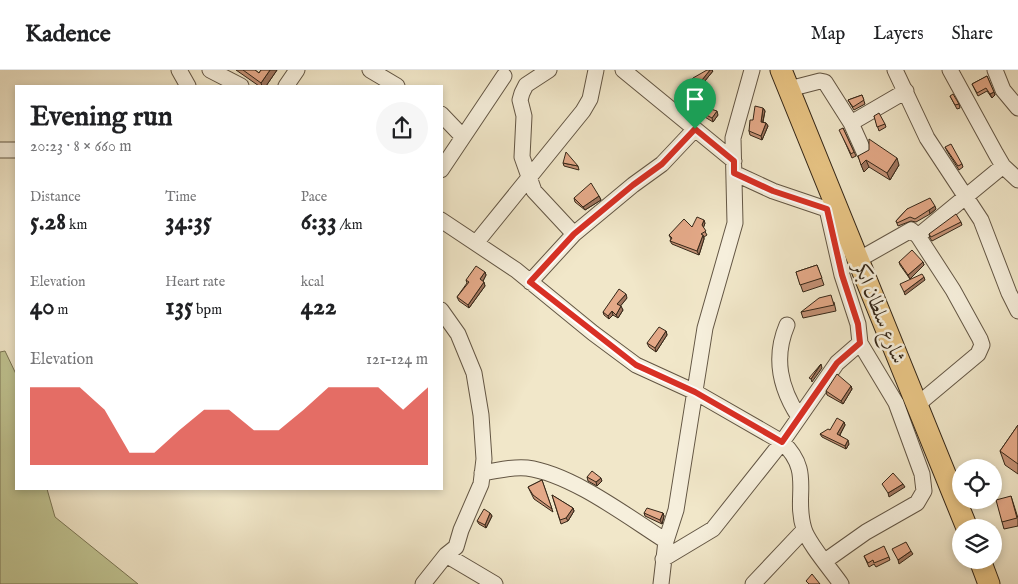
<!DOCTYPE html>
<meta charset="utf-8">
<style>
body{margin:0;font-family:"IM FELL English",Amiri,serif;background:#f6f6f6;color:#202124;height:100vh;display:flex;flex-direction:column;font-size:19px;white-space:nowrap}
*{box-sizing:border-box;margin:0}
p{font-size:16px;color:#757577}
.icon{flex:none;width:28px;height:28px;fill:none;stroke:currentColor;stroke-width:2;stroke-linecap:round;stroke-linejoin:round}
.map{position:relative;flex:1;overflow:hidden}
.details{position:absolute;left:15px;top:15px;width:428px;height:405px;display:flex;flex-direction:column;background:#fff;border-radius:0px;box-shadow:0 2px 8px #0003}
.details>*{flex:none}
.fabs{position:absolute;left:952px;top:389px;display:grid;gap:10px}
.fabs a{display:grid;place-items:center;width:50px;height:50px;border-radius:50%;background:#fff;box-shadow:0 2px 8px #0003;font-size:25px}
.pin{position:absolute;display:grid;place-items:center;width:42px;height:42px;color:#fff;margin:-51px -21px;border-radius:50% 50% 50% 0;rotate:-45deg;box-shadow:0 0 5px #0007}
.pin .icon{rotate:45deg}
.round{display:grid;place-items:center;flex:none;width:52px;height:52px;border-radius:26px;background:#f6f6f6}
.headline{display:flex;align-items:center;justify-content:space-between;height:85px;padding:0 15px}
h1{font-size:28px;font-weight:700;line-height:38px}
.stats{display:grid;grid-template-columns:repeat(3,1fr);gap:8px;height:85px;padding:5px 15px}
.stats div{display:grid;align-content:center}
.stats b{font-size:25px;font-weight:700}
.stats small{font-size:14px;font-weight:400}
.stats p{font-size:14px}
.chart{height:140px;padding:10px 15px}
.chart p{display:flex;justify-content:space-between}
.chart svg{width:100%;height:90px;margin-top:5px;fill:#d93025;opacity:.7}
header{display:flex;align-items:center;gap:30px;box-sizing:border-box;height:70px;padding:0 25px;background:#fff;border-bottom:1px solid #e0e0e0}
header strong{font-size:24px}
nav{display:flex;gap:28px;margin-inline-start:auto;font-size:18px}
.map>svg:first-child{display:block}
.grass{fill:#c0c492;stroke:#7a7554}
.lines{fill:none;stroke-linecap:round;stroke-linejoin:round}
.minor-casing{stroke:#635644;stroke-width:17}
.highway-casing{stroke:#342617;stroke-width:23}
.minor{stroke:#f6efdc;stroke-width:15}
.highway{stroke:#e8c484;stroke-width:21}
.wall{fill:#c49175;stroke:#342617}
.shaded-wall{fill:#a0765f;stroke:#342617}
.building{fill:#e4a988;stroke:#342617}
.route-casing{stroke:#fff;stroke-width:10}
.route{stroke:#d93025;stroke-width:6}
.labels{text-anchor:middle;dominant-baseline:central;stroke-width:5;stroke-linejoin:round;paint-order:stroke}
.street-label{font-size:20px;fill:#342617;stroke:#f6efdc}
</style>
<header>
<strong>Kadence</strong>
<nav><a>Map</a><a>Layers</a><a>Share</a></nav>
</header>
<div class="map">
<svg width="1018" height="514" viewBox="0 0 1018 514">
<rect width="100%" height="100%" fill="#f1e7c9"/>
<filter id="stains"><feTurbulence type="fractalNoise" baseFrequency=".004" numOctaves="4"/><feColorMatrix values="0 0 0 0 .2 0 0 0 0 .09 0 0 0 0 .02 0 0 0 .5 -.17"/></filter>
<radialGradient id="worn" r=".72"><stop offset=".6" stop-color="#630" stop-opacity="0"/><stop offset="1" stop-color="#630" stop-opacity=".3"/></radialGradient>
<path class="grass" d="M5,281L16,304V419H47L55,447L138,514H0V282Z"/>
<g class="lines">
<defs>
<path id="minor" d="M179,0L188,16
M210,0L241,16
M370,0L397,16
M549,0L526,15L522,23L520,30L524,46L522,87L534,121L574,164
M623,0L734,91
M895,0L927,68L981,150L1009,223L1018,241
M950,0L996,84L1003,96L1018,110
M995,0L1003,20L1018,38
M286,16L297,0
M789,19L820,11L825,12L851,53L864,82
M441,44L463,67
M851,53L906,21
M0,80H16
M441,100L504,6
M734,103L773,121L835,142
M441,150L516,200L593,263L636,295L695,322L782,372C814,402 793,425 804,459C808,473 832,501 841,514
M918,166L1003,96
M476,173L583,41L590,29L596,0
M858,190L911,160L918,166L953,220L980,269L982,275L978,284L917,335
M530,212L574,164L633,115L662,94L695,59
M787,255C773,288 780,318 799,347
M482,403C497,401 512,396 527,398C572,404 628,447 666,471
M446,485L495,514
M663,489L713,459L782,372L837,293L860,273
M825,491L866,462L917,433L924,421L922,404L896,333L860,273L858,254L842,205L827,139
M423,514L446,485L456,477L461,460L481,414L484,389L481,345L474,303L458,264L441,240
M661,514L666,471L676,440L705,258L735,153L733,68L752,0
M753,514L804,460"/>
<path id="highway" d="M781,0L967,458
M980,490L989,514"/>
</defs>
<use href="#minor" class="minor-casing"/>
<use href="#highway" class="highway-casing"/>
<use href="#minor" class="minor"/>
<use href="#highway" class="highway"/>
</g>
<path class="wall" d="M236,0H255L259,3L261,0H277L266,16H259Z
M713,1L695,23L689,18L687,15Z
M987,6L995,25L992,28L987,21L978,26L972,14Z
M862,25L865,34L854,40L848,30Z
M950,26L959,34L960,38L957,39Z
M693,38L718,45L713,52L695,41Z
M763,38L765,41L763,52L766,53L768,56L762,70L750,65L749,61L753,50Z
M874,46L885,54L886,57L879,61Z
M843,58L856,86L852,88L841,63Z
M945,77L962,94L963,97L959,100L947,81Z
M858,86L899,95L890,110L869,97L864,102Z
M563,93L578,96L579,100L564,96Z
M599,126L601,130L585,140L575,132L574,128Z
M907,139H936L930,144L916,152L911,151L898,156L896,151Z
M961,152L962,155L932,171L930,168L929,164Z
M705,153L703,158L707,165L704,167V169L699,185L672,174L670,171L671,169L669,165Z
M899,192H923L924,195L910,209L900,195Z
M817,195L824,215L803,222L796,202Z
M485,202L486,205L483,211L485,216L469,238L459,231L457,227L467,213L466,210Z
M627,228L620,236L623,240L618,248L613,245L609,249L604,245L603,242Z
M834,232L836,241L803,248L801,242Z
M666,261L667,265L656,282L649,277L647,273Z
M851,316L852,319L843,334L827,325L826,321Z
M844,352L845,355L840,365L849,374L846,379L822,367L820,364L830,360Z
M1018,355V404L1005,395L1000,381Z
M587,407L602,411L597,416L588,411Z
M542,410L553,442L534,429L528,417Z
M552,425L573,438L574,441L568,451L561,454Z
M1011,426L1018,448V456L1004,459L1002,452Z
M490,443L492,446L486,458L479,454L477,451Z
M644,443H663L664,446L662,454L645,446Z
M864,486L889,487L890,490L876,497L874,494L869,497Z"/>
<path class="shaded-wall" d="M270,0H277L266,16H262L261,13Z
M710,0H712L713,1L695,23L694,20Z
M994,22L995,25L992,28L990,24Z
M763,38L765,41L762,55L761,52Z
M717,41L718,45L713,52L712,48Z
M766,53L768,56L762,70L761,66Z
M897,88L899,95L890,110L887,103Z
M866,90L869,97L864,102L861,95Z
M599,126L601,130L585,140L583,137Z
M935,136L936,139L930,144L929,140Z
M704,150L705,153L703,159L702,155Z
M703,165L704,169L699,185L697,181Z
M923,192L924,195L910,209L908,205Z
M485,202L486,205L482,213L480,209Z
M924,207L925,210L905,225L904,222Z
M484,212L485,216L469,238L468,235Z
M626,224L627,228L619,238L617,234Z
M621,236L623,240L618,248L616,245Z
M612,241L613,245L609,249L608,246Z
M666,261L667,265L656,282L655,278Z
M821,294L822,298L812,312L811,309Z
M851,316L852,319L843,334L841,331Z
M844,352L845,355L838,368L837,364Z
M848,370L849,374L846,379L845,376Z
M601,408L602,411L597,416L596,412Z
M903,414L905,417L889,427L888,423Z
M573,438L574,441L568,451L566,448Z
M490,443L492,446L486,458L485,455Z
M663,443L664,446L662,454L660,450Z
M911,481L913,484L899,494L898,490Z"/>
<path class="building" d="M243,0H255L259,3L261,0H270L261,13Z
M707,0H710L694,20L687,15L693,8Z
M987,6L994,22L990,24L986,18L977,23L972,14Z
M953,24L959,34L955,35L950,26Z
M862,25L864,30L853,37L848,30Z
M695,34L717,41L712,48L693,38Z
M755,36L763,38L761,52L766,53L761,66L749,61L750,50H753Z
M879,43L885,54L877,57L874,46Z
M843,58L854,82L851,84L839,60Z
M869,69L897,88L887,103L866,90L861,95L858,86L869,80Z
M951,74L962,94L958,96L945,77Z
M566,82L578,96L563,93Z
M591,113L599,126L583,137L574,128Z
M930,128L935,136L929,140L915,149L910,147L897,153L896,151L907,139Z
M956,144L961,152L931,167L929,164Z
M697,147L704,150L702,155L706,161L701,164L703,165L697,181L670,171L672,168L669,165L684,149L692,157Z
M912,180L923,192L908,205L899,192Z
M817,195L822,208L800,215L796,202Z
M476,196L485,202L480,209L484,212L468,235L457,227L469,212L466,210Z
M922,204L924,207L904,222L900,214Z
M619,219L626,224L617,234L621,236L616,245L612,241L608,246L603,242Z
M831,225L834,235L801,242L819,228Z
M659,257L666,261L655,278L647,273Z
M821,294L811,309L809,308Z
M837,304L851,316L841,331L826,321Z
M837,348L844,352L837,364L848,370L845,376L820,364L828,359L830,360Z
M1018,355V394L1000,381Z
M592,401L601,408L596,412L587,407Z
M893,403L903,414L888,423L882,414Z
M542,410L552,439L533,425L528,417Z
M552,425L573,438L566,448L560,450Z
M1011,426L1017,448L1002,452L996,430Z
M647,438L663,443L660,450L644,443Z
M484,439L490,443L485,455L477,451Z
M906,472L911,481L898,490L892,479Z
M884,476L889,487L874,493L873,490L868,493L864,486Z
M812,504L820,514H809L806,511Z"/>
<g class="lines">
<defs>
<path id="route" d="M695,59L734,91V103L773,121L827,139L842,205L858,254L860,273L837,293L782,372L695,322L636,295L530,212L574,164L633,115L662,94Z"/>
</defs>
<use href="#route" class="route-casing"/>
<use href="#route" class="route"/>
</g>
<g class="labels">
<g class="street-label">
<text transform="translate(879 243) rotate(68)">شارع سلطان ابكر</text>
</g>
</g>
<rect width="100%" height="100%" filter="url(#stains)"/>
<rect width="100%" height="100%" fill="url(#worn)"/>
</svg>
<div class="fabs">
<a><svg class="icon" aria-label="locate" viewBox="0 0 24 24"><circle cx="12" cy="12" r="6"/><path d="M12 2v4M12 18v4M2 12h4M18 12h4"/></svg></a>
<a><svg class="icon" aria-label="layers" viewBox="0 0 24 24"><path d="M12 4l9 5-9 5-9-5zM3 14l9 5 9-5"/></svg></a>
</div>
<div class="pin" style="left:695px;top:59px;background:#1e9e55"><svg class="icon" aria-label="arrive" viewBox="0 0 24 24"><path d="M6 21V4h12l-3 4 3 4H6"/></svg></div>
<section class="details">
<div class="headline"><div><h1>Evening run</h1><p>20:23 · 8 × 660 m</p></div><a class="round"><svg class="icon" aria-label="share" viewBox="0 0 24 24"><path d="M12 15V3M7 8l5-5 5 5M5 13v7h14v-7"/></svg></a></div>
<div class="stats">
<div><p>Distance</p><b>5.28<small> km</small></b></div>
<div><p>Time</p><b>34:35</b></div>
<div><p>Pace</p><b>6:33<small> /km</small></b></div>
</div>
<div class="stats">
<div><p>Elevation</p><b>40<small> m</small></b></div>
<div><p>Heart rate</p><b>135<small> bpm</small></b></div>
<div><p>kcal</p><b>422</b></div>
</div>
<div class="chart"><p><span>Elevation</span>121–124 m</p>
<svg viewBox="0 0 160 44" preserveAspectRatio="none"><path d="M0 44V6L10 6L20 6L30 17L40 38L50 38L60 27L70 17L80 17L90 27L100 27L110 17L120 6L130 6L140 6L150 17L160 6V44z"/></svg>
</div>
</section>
</div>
